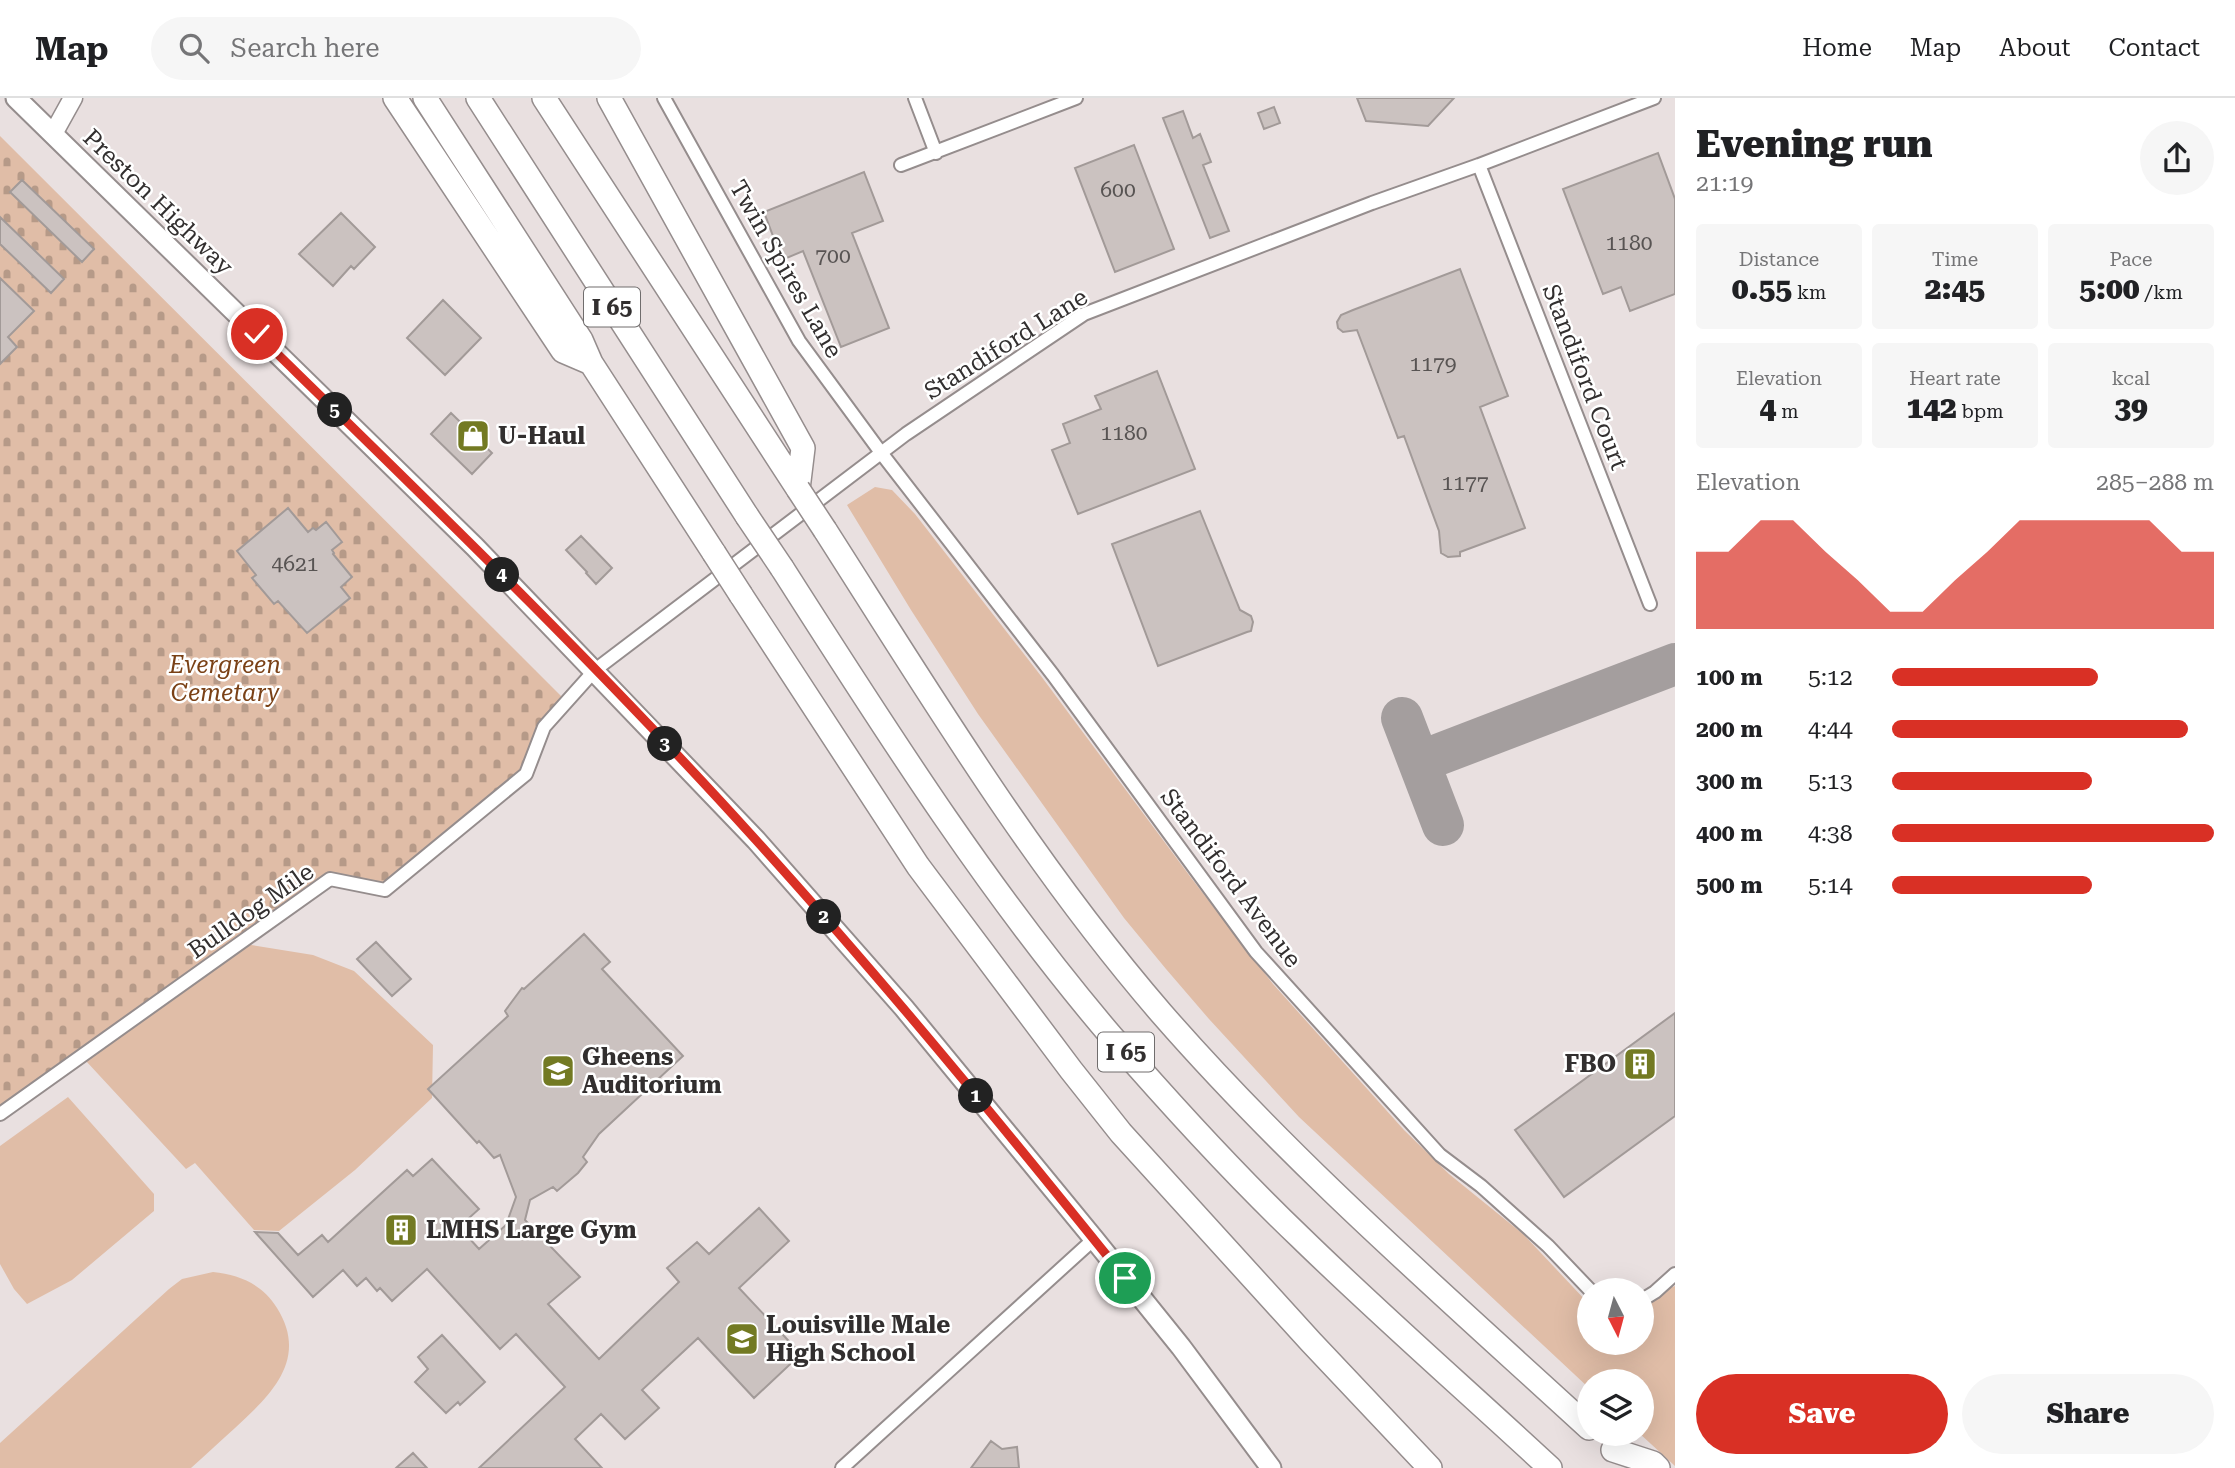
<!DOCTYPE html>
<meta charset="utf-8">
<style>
body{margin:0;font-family:"Roboto Serif",serif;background:#f6f6f6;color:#202124;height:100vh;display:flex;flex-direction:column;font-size:26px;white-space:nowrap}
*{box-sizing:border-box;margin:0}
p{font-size:23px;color:#757577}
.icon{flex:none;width:38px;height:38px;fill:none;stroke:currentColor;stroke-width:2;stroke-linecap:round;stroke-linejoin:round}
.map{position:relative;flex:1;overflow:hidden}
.side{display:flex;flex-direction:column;background:#fff;width:560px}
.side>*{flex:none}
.needle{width:46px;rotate:174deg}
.buttons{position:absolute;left:1577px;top:1180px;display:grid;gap:14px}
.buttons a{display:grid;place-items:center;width:77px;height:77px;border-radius:50%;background:#fff;box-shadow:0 7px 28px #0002;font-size:35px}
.pin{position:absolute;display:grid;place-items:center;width:60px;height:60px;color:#fff;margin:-30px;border:4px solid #fff;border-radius:50%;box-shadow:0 2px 7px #0007}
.km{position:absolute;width:35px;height:35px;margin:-18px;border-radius:50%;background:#222;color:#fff;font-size:19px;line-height:35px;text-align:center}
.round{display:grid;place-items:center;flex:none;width:74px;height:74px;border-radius:37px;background:#f6f6f6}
.overview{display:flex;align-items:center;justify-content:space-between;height:119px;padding:0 21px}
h1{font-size:38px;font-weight:800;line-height:52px}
.figures{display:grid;grid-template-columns:repeat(3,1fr);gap:10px;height:119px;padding:7px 21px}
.figures div{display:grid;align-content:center;border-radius:7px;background:#f6f6f6;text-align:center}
.figures b{font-size:30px;font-weight:800}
.figures small{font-size:19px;font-weight:400}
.figures p{font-size:19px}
.chart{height:196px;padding:14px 21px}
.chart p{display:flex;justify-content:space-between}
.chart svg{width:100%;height:126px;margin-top:7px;fill:#d93025;opacity:.7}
.cta{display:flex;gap:14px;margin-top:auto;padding:14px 21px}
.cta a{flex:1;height:80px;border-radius:42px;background:#d93025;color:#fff;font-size:28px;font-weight:800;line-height:80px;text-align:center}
.cta a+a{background:#f6f6f6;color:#202124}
ul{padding:0 21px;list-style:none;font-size:23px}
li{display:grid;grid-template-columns:112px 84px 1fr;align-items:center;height:52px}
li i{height:18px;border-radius:9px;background:#d93025}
header{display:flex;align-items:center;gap:42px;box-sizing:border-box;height:98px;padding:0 35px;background:#fff;border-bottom:2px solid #e0e0e0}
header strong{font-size:33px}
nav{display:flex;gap:38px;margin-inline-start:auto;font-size:24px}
.search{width:490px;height:63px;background:#f6f6f6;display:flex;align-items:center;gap:18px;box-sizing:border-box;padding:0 24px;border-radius:38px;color:#757577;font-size:26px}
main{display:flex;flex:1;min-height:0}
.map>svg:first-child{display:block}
.grass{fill:#e0bda7}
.cemetery{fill:url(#cemetery-stones)}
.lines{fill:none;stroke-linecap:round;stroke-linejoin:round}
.taxiway{stroke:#a49e9e;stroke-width:42}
.building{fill:#cbc2c0;stroke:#a29a98;stroke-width:2}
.street-casing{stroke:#958d8d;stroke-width:16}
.secondary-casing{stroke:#958d8d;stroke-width:21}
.primary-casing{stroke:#958d8d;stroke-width:23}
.highway-casing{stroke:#958d8d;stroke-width:26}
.street{stroke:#fff;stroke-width:12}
.secondary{stroke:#fff;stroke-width:18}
.primary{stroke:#fff;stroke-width:19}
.highway{stroke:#fff;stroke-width:23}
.highway-bridge-casing{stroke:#958d8d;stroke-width:26;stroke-linecap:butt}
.highway-bridge{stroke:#fff;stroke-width:23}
.route-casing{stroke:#fff;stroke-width:14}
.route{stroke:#d93025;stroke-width:9}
.labels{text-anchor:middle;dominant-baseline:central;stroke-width:5;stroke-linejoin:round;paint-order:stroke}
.number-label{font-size:21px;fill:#585453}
.shield{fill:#fff;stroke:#706d6d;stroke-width:2}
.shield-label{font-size:23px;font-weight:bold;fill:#322f2f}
.street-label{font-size:24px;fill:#322f2f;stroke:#fff}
.poi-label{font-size:24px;font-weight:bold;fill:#322f2f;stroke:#fff;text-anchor:start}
.park-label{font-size:24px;font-style:italic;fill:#7a4116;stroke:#fff}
</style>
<header>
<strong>Map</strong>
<div class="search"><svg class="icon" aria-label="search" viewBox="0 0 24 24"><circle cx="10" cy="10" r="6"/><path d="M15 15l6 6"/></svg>Search here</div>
<nav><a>Home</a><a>Map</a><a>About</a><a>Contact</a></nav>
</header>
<main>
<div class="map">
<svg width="1675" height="1370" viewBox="0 0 1675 1370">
<defs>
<pattern id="cemetery-stones" width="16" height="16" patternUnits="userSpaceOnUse" patternTransform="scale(1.75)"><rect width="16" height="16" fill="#e0bda7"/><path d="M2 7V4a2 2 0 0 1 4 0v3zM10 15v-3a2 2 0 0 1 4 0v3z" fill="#b69a88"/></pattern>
</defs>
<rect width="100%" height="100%" fill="#e9e0e0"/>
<path class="grass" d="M875,389L892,392L915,416L1041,578L1192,781L1273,886L1404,1032L1449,1076L1523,1136L1589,1206V1244H1642V1201L1675,1188V1368L1639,1335H1642V1283H1589V1290L1299,1019L1209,921L1166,871L1124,820L978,616L911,512L847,407Z
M245,846L313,857L354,873L433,947L432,1000L355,1072L279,1133L254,1132L195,1065L186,1071L86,963Z
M68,999L154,1096V1113L72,1182L27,1206L14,1191L0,1166V1048Z
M213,1174C240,1177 262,1186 277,1210C309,1261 271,1297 235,1330C220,1343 206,1357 191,1370H0V1345L169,1191L182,1181Z"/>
<path class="cemetery" d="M0,38L567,604L544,629L526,676L385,792L330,782L0,1015Z"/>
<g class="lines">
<path class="taxiway" d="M1402,620L1443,727
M1419,664L1675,566"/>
</g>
<path class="building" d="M1357,0H1454L1428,28L1366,23Z
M1274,9L1280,25L1264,31L1258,15Z
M1183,13L1193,40L1200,36L1211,64L1203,67L1229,133L1210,140L1163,20Z
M1134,47L1174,151L1115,174L1075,70Z
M1658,55L1675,101V196L1630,213L1621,189L1603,196L1563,91Z
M864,74L883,123L852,135L889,230L841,249L803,153L782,162L764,114Z
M22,82L94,151L82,164L10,94Z
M341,115L375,149L354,171L351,168L333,188L299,156Z
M0,119L64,181L51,195L0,146Z
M1460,171L1508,298L1480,309L1525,430L1460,454V458L1448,459L1441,455L1439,433L1404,338L1398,340L1357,232L1343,234L1338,230L1337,224L1341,217L1353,212Z
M0,180L34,213L8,239L17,249L0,266Z
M443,202L481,240L445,277L407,240Z
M1157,273L1195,371L1078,416L1052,352L1070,345L1063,326L1101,311L1095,298Z
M451,315L492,355L472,376L431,336Z
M288,410L308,434L313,430L316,432L326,424L342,444L332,452L334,455L333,456L352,479L341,489L350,500L307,535L278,503L274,506L252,480L256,477L237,453Z
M1200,413L1240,512L1251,518L1253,524L1251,533L1247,534L1158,568L1112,446Z
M581,438L612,470L596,486L586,475L587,474L566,452Z
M584,836L610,864L602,871L683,958L599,1036L583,1059L587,1064L578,1075L557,1093L553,1089L530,1102L525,1122L580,1179L548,1206L599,1261L679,1184L667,1170L697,1144L709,1156L759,1110L789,1143L739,1190L801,1256L754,1300L698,1240L642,1292L659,1310L625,1341L601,1316L575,1341L602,1370H479L565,1289L516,1236L500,1251L427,1171L392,1203L380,1190L377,1193L366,1180L357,1188L343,1172L313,1199L255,1134L278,1135L298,1157L322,1137L328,1144L407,1072L413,1078L432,1061L479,1111L459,1129L479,1151L506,1127L516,1099L500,1057L494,1060L479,1043L477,1045L428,991L508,918L505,913L522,890L524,891Z
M376,844L411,881L392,898L357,861Z
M1675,915V1018L1564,1099L1515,1032Z
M442,1237L485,1284L460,1307L458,1304L446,1315L415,1284L428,1271L418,1259Z
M991,1343L1002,1351L1017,1349L1019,1370H971Z
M413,1355L427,1370H396Z"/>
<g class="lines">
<defs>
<path id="street" d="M664,0L799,243L882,356L1053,577L1256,854L1440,1057L1481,1088L1548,1148L1590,1192
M915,0L936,55
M901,67L1076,0
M1479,67L1650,506
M0,1016L330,781L385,792L526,676L544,629L595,572L906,336L1084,216L1372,105L1479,67L1654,0
M1642,1202L1655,1194L1675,1176
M842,1370L1094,1141"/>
<path id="secondary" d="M53,36L73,0"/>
<path id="primary" d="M16,0L475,449L756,742L904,910L1094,1141L1181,1249L1271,1370"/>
<path id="highway" d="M395,0L563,253L591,265
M425,0L581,242L591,265L714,455
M478,0L747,418
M544,0L798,391
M609,0L803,350L798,391
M825,432C931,598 1033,767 1162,916C1292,1065 1443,1196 1589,1330
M782,470C885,631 987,793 1112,939C1172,1008 1234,1076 1300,1139C1381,1218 1467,1293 1550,1370
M741,497L918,768L1071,972L1121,1035L1311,1244L1430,1370
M1613,1352L1653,1365L1658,1370"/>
</defs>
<use href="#street" class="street-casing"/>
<use href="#secondary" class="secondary-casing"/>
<use href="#primary" class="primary-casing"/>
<use href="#highway" class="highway-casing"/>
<use href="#street" class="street"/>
<use href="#secondary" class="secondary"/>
<use href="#primary" class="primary"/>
<use href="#highway" class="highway"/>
<defs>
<path id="highway-bridge" d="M798,391L825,432
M747,418L782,470
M714,455L741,497"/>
</defs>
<use href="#highway-bridge" class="highway-bridge-casing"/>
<use href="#highway-bridge" class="highway-bridge"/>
</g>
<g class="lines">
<defs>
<path id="route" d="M257,236C426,401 597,566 755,741C884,883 1005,1031 1125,1180"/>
</defs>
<use href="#route" class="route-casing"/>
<use href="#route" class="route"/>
</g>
<defs>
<symbol id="shop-square" viewBox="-11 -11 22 22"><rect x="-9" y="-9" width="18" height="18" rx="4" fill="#737a23" stroke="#fff"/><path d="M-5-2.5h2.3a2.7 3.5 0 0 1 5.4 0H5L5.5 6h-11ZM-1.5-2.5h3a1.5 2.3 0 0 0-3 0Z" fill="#fff"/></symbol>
<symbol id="building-square" viewBox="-11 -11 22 22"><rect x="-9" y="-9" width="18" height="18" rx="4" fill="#737a23" stroke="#fff"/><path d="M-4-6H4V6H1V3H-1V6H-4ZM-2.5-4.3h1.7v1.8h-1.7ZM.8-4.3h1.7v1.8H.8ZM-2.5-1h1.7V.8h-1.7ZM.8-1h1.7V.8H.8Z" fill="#fff"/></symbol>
<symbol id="school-square" viewBox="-11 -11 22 22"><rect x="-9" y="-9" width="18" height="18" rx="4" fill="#737a23" stroke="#fff"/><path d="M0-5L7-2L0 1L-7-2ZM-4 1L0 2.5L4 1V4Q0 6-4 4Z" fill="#fff"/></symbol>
</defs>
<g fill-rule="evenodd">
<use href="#shop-square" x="454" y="319" width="38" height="38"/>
<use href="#building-square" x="1621" y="947" width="38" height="38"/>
<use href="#school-square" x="539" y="954" width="38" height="38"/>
<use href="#building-square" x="382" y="1113" width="38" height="38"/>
<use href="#school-square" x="723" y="1222" width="38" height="38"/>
</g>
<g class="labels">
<g class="number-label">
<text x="1118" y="92">600</text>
<text x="1629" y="145">1180</text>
<text x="833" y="158">700</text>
<text x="1433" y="266">1179</text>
<text x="1124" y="335">1180</text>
<text x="1465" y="385">1177</text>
<text x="295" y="466">4621</text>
</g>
<g class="shield">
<rect x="584" y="189.5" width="56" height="39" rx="5"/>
<rect x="1098" y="934.5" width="56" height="39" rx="5"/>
</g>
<g class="shield-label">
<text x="612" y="209">I 65</text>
<text x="1126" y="954">I 65</text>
</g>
<g class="street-label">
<text transform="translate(158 104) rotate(44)">Preston Highway</text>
<text transform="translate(786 171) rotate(60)">Twin Spires Lane</text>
<text transform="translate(1006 246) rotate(-32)">Standiford Lane</text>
<text transform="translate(1585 279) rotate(69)">Standiford Court</text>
<text transform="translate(1231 780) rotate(53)">Standiford Avenue</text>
<text transform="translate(251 813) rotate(-35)">Bulldog Mile</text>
</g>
<g class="poi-label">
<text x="498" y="338">U-Haul</text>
<text x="582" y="959">Gheens<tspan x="582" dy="28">Auditorium</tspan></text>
<text x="1616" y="966" text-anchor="end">FBO</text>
<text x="426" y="1132">LMHS Large Gym</text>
<text x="766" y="1227">Louisville Male<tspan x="766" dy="28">High School</tspan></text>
</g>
<g class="park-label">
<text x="225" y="567">Evergreen<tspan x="225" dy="28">Cemetary</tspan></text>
</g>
</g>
</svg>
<div class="buttons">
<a><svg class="needle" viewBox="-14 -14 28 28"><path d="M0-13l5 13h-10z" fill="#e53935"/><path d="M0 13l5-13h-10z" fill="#757577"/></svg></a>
<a><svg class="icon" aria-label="layers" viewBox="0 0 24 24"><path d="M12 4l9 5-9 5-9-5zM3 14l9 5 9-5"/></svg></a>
</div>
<div class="pin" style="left:1125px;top:1180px;background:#1e9e55"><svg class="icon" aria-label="arrive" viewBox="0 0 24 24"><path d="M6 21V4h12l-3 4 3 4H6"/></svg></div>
<div class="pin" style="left:257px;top:236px;background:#d93025"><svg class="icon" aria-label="check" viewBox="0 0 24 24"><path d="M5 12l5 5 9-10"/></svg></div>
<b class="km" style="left:976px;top:998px">1</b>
<b class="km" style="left:824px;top:819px">2</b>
<b class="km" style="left:665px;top:646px">3</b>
<b class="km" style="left:502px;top:477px">4</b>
<b class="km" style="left:335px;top:312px">5</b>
</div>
<section class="side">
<div class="overview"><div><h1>Evening run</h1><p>21:19</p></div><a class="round"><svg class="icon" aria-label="share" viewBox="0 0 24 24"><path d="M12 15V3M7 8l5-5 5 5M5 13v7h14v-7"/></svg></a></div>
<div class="figures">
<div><p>Distance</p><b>0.55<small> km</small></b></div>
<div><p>Time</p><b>2:45</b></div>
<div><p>Pace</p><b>5:00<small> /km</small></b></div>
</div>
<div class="figures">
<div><p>Elevation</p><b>4<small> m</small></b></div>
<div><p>Heart rate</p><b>142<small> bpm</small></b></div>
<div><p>kcal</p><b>39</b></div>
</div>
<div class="chart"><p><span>Elevation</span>285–288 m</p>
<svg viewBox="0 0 160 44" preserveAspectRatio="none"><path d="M0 44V17L10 17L20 6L30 6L40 17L50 27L60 38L70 38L80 27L90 17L100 6L110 6L120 6L130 6L140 6L150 17L160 17V44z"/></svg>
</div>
<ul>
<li><b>100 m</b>5:12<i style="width:64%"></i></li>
<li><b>200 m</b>4:44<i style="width:92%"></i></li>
<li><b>300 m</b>5:13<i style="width:62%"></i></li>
<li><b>400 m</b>4:38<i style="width:100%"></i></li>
<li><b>500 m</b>5:14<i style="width:62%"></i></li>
</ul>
<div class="cta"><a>Save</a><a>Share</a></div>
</section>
</main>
